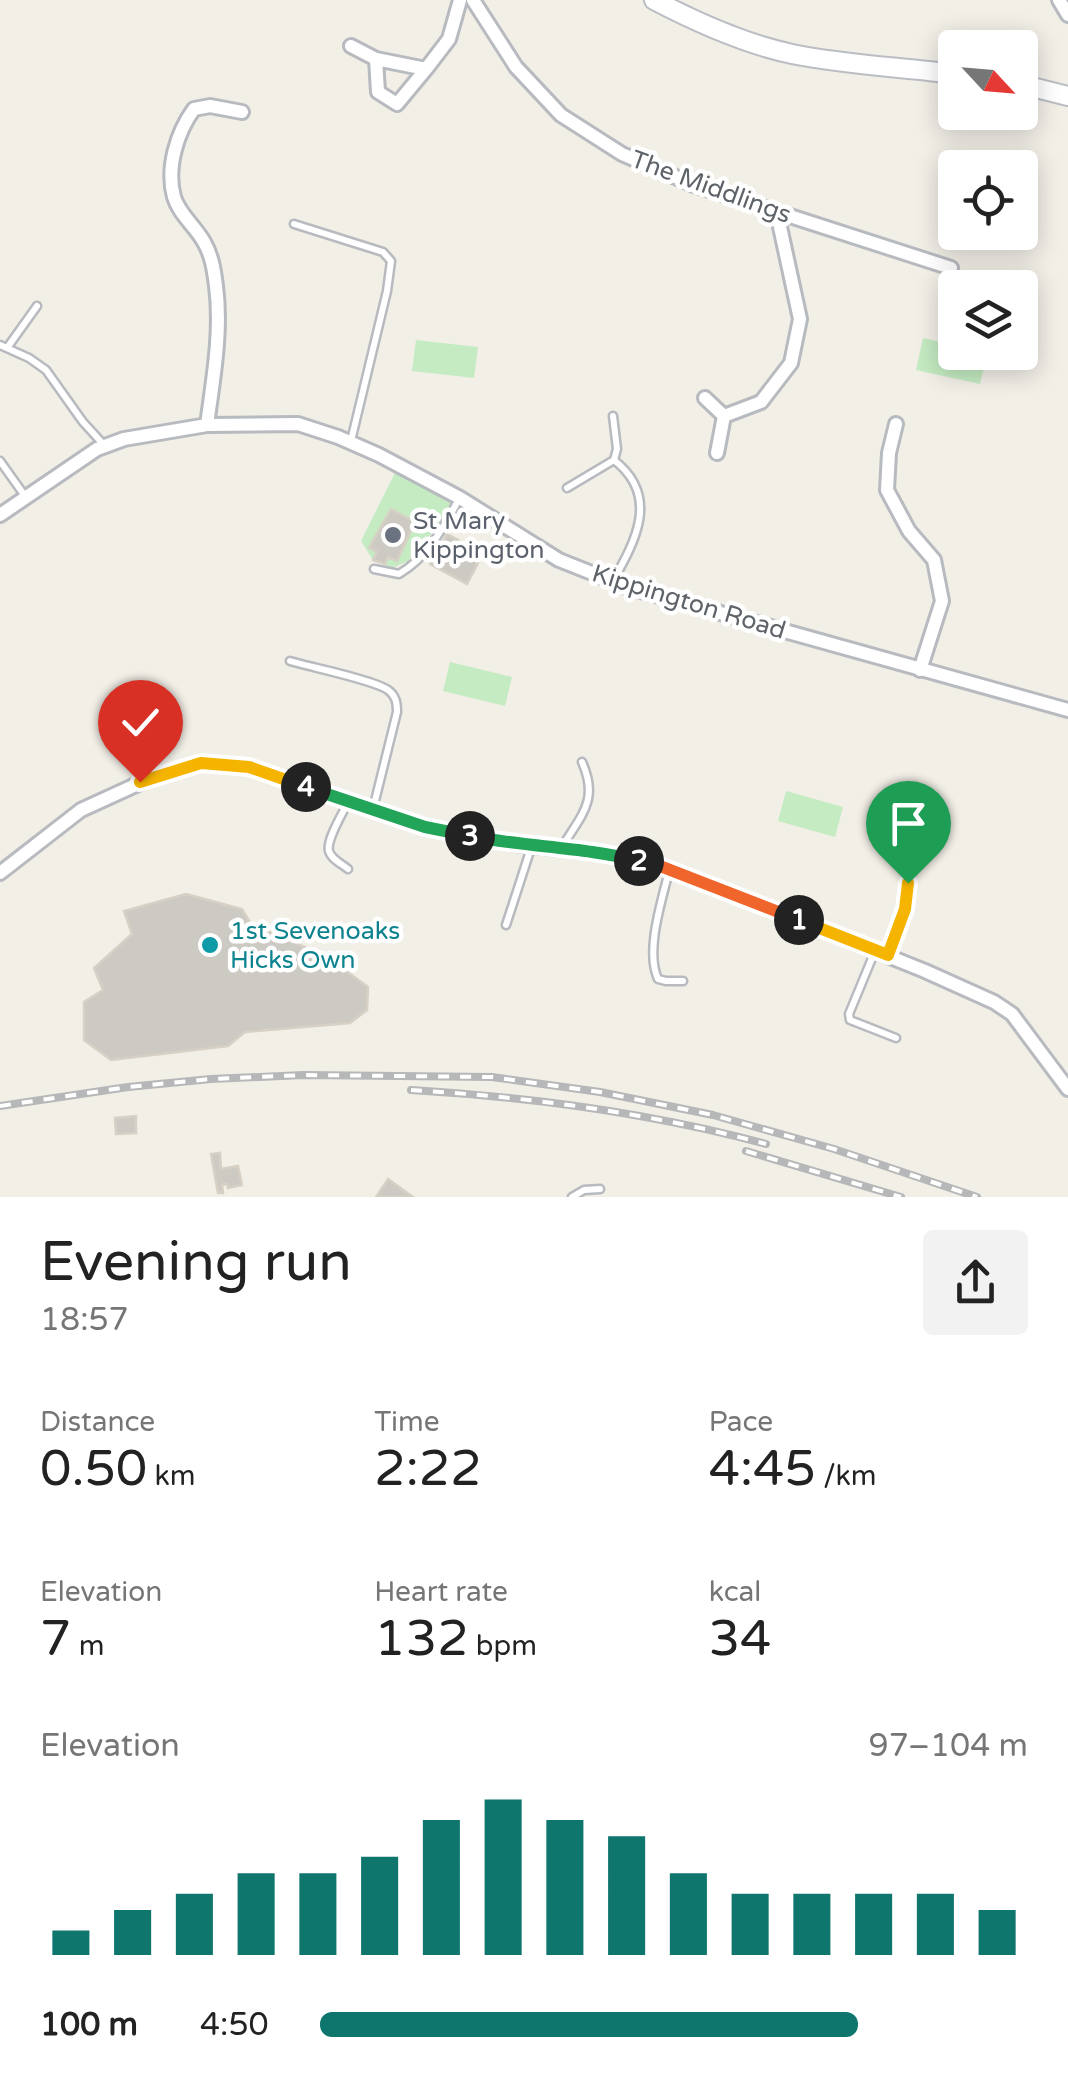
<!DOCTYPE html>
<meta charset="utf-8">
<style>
body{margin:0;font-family:"Varela Round",sans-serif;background:#f2f2f2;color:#222;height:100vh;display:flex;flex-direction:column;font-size:38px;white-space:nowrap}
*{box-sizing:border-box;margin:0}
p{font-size:32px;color:#767676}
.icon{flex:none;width:55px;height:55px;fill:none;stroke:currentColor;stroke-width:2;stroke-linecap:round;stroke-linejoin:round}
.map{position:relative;height:1197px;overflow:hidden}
.panel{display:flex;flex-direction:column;background:#fff;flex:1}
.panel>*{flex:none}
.needle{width:65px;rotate:116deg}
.controls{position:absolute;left:938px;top:30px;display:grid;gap:20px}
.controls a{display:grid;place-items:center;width:100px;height:100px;border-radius:10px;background:#fff;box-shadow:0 5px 25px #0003;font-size:50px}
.pin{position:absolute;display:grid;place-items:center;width:85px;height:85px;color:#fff;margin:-102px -42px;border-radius:50% 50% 50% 0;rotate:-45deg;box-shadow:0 0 10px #0007}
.pin .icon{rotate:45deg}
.km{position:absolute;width:50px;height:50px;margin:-25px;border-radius:50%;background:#222;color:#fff;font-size:28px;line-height:50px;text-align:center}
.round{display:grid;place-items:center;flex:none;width:105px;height:105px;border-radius:10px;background:#f2f2f2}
.headline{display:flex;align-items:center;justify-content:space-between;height:170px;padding:0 40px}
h1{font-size:55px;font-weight:600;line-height:75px}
.stats{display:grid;grid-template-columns:repeat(3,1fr);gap:15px;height:170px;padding:10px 40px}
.stats div{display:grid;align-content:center}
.stats b{font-size:50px;font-weight:600}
.stats small{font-size:28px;font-weight:400}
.stats p{font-size:28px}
.chart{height:280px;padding:20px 40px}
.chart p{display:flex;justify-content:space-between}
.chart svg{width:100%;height:180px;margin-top:10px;stroke:#0f766e;stroke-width:6}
ul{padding:0 40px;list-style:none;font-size:32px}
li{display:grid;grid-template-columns:160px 120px 1fr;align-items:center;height:75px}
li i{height:25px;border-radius:12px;background:#0f766e}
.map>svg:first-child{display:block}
.green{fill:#c4ebc2}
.building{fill:#cdcac4;stroke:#d7d1c5;stroke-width:2.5}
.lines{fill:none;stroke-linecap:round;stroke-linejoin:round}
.lane-casing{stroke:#b7babf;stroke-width:11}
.street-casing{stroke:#b7babf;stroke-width:18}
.secondary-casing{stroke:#babec4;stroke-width:22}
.lane{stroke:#fff;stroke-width:6}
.street{stroke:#fff;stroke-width:12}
.secondary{stroke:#fff;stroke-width:18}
.rail-casing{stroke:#b6b7b8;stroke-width:8}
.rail{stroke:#fff;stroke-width:4;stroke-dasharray:11;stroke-linecap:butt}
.split-1-casing{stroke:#fff;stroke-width:20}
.split-2-casing{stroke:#fff;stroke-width:20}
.split-3-casing{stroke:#fff;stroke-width:20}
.split-4-casing{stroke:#fff;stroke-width:20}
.split-5-casing{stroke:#fff;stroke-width:20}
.split-1{stroke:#f5b400;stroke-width:12}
.split-2{stroke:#f0652b;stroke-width:12}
.split-3{stroke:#22a559;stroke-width:12}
.split-4{stroke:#22a559;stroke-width:12}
.split-5{stroke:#f5b400;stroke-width:12}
.worship-dot{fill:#6b7280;stroke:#fff;stroke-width:4}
.culture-dot{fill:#0f9aa8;stroke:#fff;stroke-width:4}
.labels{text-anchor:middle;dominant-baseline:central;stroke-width:9;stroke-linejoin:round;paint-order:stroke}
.street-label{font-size:25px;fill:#5e6369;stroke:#fff}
.worship-label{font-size:25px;fill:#5b616d;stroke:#fff;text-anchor:start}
.culture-label{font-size:25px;fill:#0d838f;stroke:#fff;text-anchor:start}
</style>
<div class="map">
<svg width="1068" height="1197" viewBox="0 0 1068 1197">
<rect width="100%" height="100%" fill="#f2efe7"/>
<path class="green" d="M923,338L955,345V352L987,353L980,384L916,370Z
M416,340L478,347L474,378L412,371Z
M396,471L452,502L429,537L408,561L392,568L373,560L361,541Z
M450,662L512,677L505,706L443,691Z
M786,791L843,807L835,837L778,821Z"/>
<path class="building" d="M391,509L415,522L397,561L388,557L385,564L373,560L377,552L369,548Z
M447,534L475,549L470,558L478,563L467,584L430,564Z
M186,894L242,909L251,924L326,956L368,987L367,1010L350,1023L245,1032L228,1046L111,1060L84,1040V1002L103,990L94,968L132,934L124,911Z
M136,1116V1133L116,1134L115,1118Z
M220,1153L221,1169L238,1166L242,1185L228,1188L227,1184L222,1185L223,1193H218L211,1154Z
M388,1179L413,1197H376Z"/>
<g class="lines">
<defs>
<path id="lane" d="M294,224L383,252L391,261L387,291L351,441
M0,345L29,358L46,370L83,422L104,445
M7,348L37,306
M613,416L617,449L614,460
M0,461L25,496
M567,488L614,460
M374,569L399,574C428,557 443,528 459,499
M613,581C636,540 660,496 614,460
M290,661C310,667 374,680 388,690C396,696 397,703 397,712L373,809
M562,847C582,814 599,800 582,762
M348,869C342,864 331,859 329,851C326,840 343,813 348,802
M669,871C662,900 645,951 658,979L666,981H683
M506,925L531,848
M875,951L849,1014L850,1020L896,1038
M888,954L905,909L909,883
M572,1197L584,1190L600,1189"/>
<path id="street" d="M473,0L516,67L561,115L622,154L694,185L951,268
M1059,0L1068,15
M351,46L376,59L426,69L449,39L460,0
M376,59L378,92L397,104L426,69
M705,398L724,416L761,402L791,363L800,319L777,213
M896,424L889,453L887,490L909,531L934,560L942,601L920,670
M207,425C213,380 222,331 216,286C214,270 212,256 204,242C195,226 179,214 174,197C166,168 177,132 194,109L210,106L242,112
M717,453L724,416
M0,515L97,449L124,439L207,425L298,424L338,437L379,455L460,498L559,560L627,587L1068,710
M0,873L81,810L140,783L201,763L249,767L425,827L515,844L616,855L660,867L749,900L925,971L994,1002L1012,1014L1068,1089"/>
<path id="secondary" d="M654,0C696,22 745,44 792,54C845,65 901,67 955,74
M1020,84L1068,96"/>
</defs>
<use href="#lane" class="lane-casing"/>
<use href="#street" class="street-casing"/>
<use href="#secondary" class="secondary-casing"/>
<use href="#lane" class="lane"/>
<use href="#street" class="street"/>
<use href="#secondary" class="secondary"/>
<defs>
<path id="rail" d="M411,1090C530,1097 651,1113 766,1144
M0,1106L128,1087L211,1079L304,1075L492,1077L600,1092L713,1115L834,1149L977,1197
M746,1151L901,1197"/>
</defs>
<use href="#rail" class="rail-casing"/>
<use href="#rail" class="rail"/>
</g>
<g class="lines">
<defs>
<path id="split-1" d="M799,920L888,955L905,909L908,883"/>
<path id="split-2" d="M639,861L660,866L799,920"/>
<path id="split-3" d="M470,836C526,847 584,847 639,861"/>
<path id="split-4" d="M306,787L425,827L470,836"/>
<path id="split-5" d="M140,782L201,763L249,767L306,787"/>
</defs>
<use href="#split-1" class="split-1-casing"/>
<use href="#split-2" class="split-2-casing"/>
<use href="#split-3" class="split-3-casing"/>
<use href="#split-4" class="split-4-casing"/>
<use href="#split-5" class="split-5-casing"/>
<use href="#split-1" class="split-1"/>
<use href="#split-2" class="split-2"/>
<use href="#split-3" class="split-3"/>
<use href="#split-4" class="split-4"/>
<use href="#split-5" class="split-5"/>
</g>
<circle class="worship-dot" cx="393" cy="535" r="10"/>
<circle class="culture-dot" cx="210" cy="945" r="10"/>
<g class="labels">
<g class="street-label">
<text transform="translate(711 187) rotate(20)">The Middlings</text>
<text transform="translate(689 602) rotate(17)">Kippington Road</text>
</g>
<g class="worship-label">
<text x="413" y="521">St Mary<tspan x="413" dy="29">Kippington</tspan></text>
</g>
<g class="culture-label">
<text x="230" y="931">1st Sevenoaks<tspan x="230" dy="29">Hicks Own</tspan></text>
</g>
</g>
</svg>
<div class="controls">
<a><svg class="needle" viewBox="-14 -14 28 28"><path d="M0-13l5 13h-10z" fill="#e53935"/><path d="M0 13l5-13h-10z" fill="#767676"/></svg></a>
<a><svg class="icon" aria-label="locate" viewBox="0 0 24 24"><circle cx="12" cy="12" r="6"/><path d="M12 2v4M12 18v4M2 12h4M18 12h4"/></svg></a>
<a><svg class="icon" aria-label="layers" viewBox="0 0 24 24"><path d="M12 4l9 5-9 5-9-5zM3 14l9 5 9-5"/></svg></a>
</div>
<div class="pin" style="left:908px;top:883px;background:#1e9e55"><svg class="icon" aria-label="arrive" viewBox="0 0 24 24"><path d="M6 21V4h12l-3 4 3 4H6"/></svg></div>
<div class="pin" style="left:140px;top:782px;background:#d93025"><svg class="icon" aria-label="check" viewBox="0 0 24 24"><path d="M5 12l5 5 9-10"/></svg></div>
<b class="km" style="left:799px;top:920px">1</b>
<b class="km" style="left:639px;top:861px">2</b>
<b class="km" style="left:470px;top:836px">3</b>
<b class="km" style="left:306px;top:787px">4</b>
</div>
<section class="panel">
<div class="headline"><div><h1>Evening run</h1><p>18:57</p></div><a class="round"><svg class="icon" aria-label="share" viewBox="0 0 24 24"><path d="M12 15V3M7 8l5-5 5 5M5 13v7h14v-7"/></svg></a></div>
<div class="stats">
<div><p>Distance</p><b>0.50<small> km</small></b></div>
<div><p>Time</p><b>2:22</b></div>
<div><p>Pace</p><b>4:45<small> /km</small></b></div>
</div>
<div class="stats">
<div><p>Elevation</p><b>7<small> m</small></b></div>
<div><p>Heart rate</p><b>132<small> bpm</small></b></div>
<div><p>kcal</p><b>34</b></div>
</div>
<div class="chart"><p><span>Elevation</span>97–104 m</p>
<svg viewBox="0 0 160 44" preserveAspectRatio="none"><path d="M5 44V38M15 44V33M25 44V29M35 44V24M45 44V24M55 44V20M65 44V11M75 44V6M85 44V11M95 44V15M105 44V24M115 44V29M125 44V29M135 44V29M145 44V29M155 44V33"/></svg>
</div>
<ul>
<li><b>100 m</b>4:50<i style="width:76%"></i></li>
</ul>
</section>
